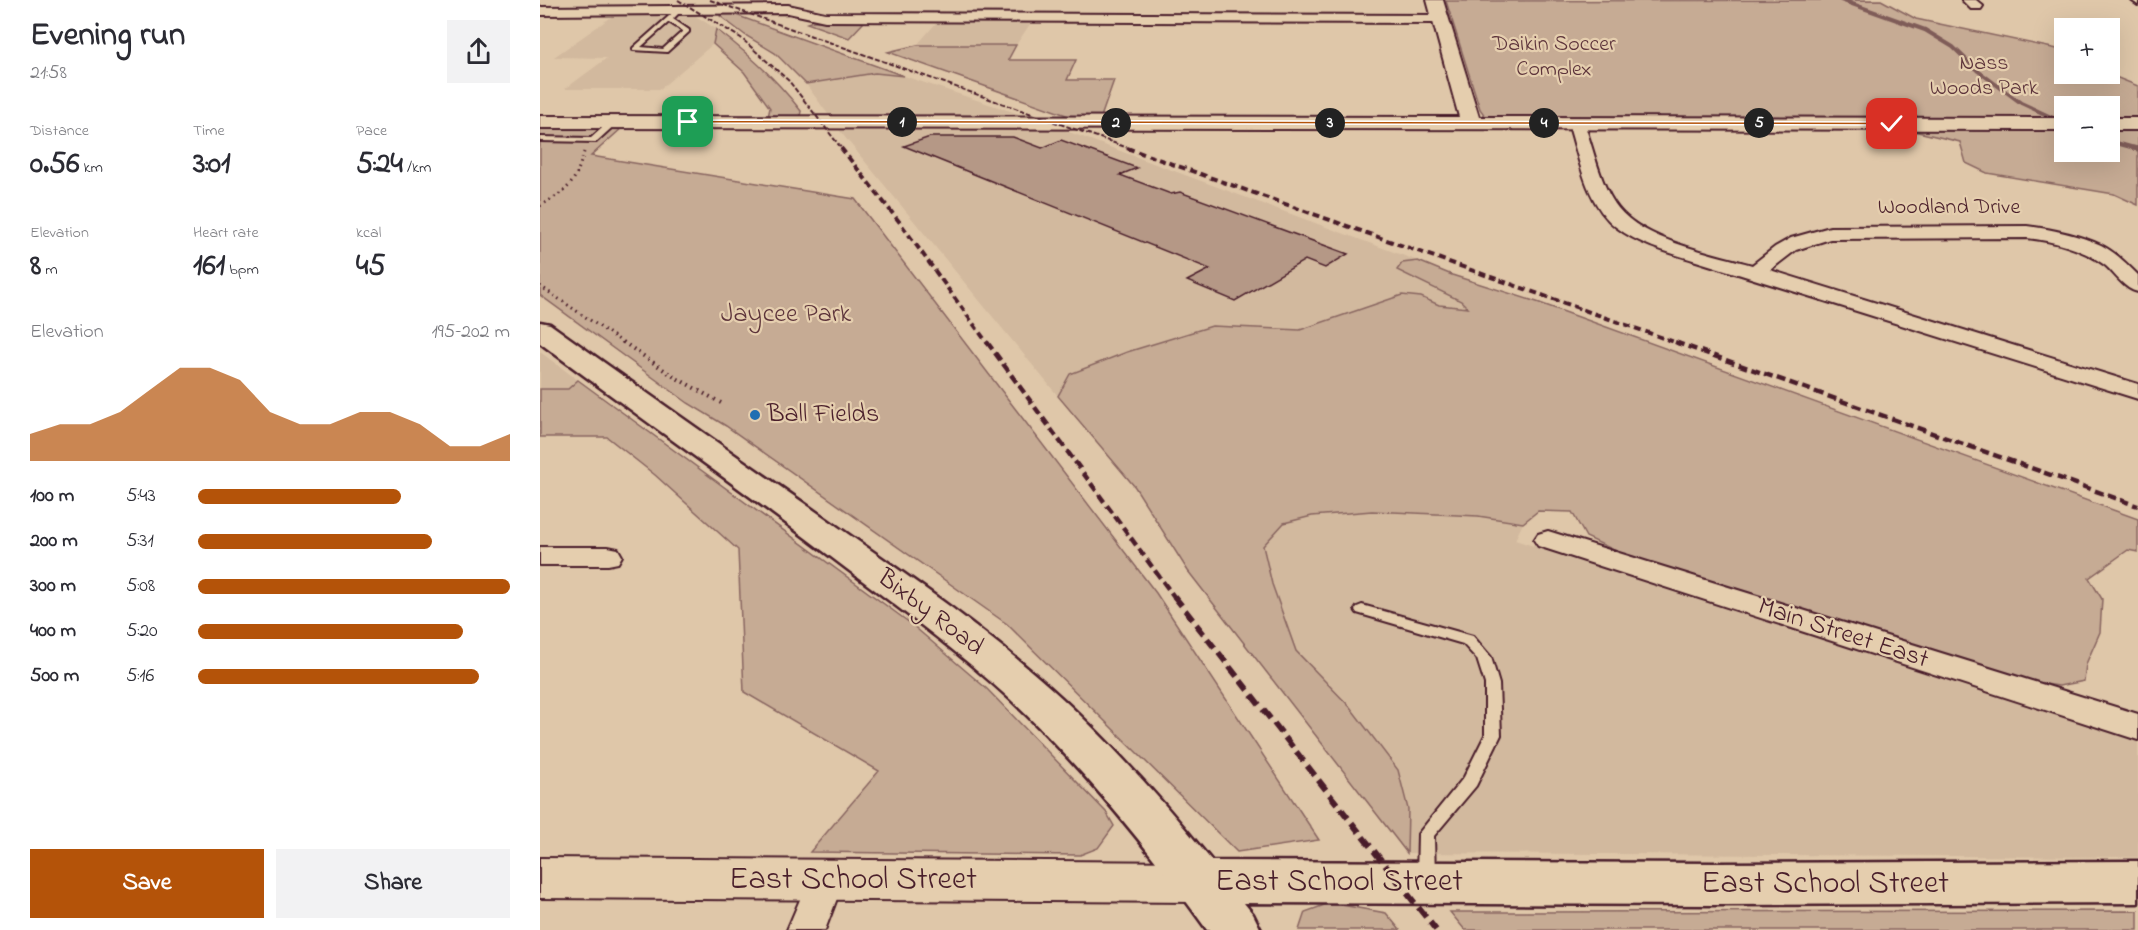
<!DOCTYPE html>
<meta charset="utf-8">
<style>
body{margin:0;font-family:"Indie Flower",sans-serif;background:#f2f2f3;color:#2b2b33;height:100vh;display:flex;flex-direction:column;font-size:22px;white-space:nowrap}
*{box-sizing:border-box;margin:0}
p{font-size:20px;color:#7c7c81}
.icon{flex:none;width:33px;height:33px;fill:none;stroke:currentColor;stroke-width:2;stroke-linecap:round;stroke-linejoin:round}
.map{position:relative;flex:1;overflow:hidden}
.panel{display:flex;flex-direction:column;background:#fff;width:540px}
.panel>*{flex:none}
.fabs{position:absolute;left:1514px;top:18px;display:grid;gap:12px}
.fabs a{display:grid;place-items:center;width:66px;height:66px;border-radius:0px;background:#fff;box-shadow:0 6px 24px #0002;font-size:30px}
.pin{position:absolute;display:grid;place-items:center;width:51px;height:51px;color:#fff;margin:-26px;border-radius:12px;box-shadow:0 3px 9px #0006}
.km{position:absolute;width:30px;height:30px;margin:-15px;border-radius:50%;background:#222;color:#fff;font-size:16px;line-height:30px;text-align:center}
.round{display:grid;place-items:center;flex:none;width:63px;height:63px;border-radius:0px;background:#f2f2f3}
.overview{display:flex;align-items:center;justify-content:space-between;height:102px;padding:0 30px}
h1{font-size:33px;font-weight:700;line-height:45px}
.figures{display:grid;grid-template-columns:repeat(3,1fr);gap:9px;height:102px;padding:6px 30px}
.figures div{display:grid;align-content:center}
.figures b{font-size:30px;font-weight:700}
.figures small{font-size:16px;font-weight:400}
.figures p{font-size:16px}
.chart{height:168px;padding:12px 30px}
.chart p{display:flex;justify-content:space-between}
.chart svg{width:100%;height:108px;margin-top:6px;fill:#b45309;opacity:.7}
.button{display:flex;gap:12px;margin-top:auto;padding:12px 30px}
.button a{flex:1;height:69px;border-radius:0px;background:#b45309;color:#fff;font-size:24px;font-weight:700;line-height:69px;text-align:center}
.button a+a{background:#f2f2f3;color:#2b2b33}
ul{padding:0 30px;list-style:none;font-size:20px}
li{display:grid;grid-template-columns:96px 72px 1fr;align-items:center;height:45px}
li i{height:15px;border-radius:8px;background:#b45309}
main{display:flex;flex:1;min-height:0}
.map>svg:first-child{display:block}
.built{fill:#d2b99e}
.green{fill:#c6ab94;stroke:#886560;stroke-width:1.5}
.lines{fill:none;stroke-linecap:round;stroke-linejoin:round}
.stream-far1{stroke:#7f5c59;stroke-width:4}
.stream{stroke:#7f5c59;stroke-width:5}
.building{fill:#b59886;stroke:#4a1f2b;stroke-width:1.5}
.service-casing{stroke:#4a1f2b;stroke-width:4}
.minor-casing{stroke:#4a1f2b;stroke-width:4}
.tertiary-casing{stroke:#4a1f2b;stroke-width:4}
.secondary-casing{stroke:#4a1f2b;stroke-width:5}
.path-far1{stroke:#4a1f2b;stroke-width:3;stroke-dasharray:1.5 4;stroke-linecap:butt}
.path{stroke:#4a1f2b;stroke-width:4;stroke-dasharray:1.5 4.5;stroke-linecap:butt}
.service{fill:#e5ceae;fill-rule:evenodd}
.minor{fill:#e5ceae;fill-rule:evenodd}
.tertiary{fill:#e5ceae;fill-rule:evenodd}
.secondary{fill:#e5ceae;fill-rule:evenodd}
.rail-far3{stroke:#4a1f2b;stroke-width:2;stroke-dasharray:5 2;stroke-linecap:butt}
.rail-far2{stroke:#4a1f2b;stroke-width:4;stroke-dasharray:7 4;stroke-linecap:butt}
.rail-far1{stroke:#4a1f2b;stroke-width:4.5;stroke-dasharray:9 4.5;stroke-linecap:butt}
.rail{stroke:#4a1f2b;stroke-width:6;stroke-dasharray:12 6;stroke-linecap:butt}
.route{fill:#b45309;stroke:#fff;stroke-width:1.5}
.poi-dot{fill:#1f6fb2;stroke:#e5ceae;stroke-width:2}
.labels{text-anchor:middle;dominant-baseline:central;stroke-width:4.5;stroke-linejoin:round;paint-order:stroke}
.far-park-label{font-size:22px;fill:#5d343b;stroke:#e5ceae}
.far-street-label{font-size:22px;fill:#4a1f2b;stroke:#e5ceae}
.park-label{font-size:26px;fill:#5d343b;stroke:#e5ceae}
.poi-label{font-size:26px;fill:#4a1f2b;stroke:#e5ceae;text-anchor:start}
.street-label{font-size:26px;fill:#4a1f2b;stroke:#e5ceae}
.near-street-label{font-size:32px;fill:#4a1f2b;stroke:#e5ceae}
</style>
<main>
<section class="panel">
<div class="overview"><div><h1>Evening run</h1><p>21:58</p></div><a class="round"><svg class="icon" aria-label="share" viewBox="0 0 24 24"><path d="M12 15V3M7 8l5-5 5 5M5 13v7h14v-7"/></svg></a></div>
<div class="figures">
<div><p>Distance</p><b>0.56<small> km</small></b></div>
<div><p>Time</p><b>3:01</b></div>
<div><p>Pace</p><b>5:24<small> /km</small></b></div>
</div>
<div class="figures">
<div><p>Elevation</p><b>8<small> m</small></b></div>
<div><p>Heart rate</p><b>161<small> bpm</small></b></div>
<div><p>kcal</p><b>45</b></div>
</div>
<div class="chart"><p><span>Elevation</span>195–202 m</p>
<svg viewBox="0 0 160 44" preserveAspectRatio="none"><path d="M0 44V33L10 29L20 29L30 24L40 15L50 6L60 6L70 11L80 24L90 29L100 29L110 24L120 24L130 29L140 38L150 38L160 33V44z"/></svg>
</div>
<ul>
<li><b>100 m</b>5:43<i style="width:65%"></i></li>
<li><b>200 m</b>5:31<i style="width:75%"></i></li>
<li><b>300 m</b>5:08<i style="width:100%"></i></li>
<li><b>400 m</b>5:20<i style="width:85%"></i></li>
<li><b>500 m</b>5:16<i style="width:90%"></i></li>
</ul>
<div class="button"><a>Save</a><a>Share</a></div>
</section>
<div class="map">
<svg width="1598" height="930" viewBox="0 0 1598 930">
<rect width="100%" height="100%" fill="#dfc7a9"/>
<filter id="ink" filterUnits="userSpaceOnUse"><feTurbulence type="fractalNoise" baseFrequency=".0167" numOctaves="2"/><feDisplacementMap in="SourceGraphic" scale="12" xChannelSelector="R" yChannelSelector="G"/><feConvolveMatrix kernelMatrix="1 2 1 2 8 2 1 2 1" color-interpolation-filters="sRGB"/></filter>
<g filter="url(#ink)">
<path class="built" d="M77,13H151L176,29L173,44L120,89H25L67,58L14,57Z
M398,21H492L476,45H377Z
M335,73L364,76L479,114L472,117H290L266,84Z
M307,128H518L878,261L862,263L921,301L929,308L899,305L881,297L760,330L672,326L530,374L518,396L299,130Z
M0,352L38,380L28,389H0Z
M832,511L938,516L983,523L975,540L1598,737V857L867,853L868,809L810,707L756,651L732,584L723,546L744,523L772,516Z"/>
<path class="green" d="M1341,0L1376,19L1522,50L1524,51V74H1568L1598,86V119H1569V106H1524V119L945,116L940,109L906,1Z
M184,14H193L364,76L335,73L266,84L235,53L205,35L180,16Z
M273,21H325L309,38L267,23Z
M176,29C208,53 237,80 261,111L260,117H228L230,108L204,72L173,44Z
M377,45H476L468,60H536L527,80H574L561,117H532L348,52Z
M0,127H83L51,156L315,199L616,593L779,840L697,852L467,624L186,426L148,403L0,295Z
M1361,128L1524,129V152H1569V129H1598V205L1574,194L1447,173L1426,163L1420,142Z
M878,261L912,275L997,302L1598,519V552L1588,550L1549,578L1562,599L1560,632L1546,664L1544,681L1519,686L1478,680L1089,557L1046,537L1032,512L998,511L983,523L938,516L832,511L772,516L744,523L723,546L732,584L756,651L810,707L858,770L868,809L867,853L648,571L595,487L518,396L530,374L587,352L672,326L760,330L862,295L881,297L899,305L928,308L921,301L857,270L862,263Z
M38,380L370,623L447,689L566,812L574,826L558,848L540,855L270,852L339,771L204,692L198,550L115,475L67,437H0V389H28Z
M790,903L846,913L860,930H759L765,912Z
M1598,911V930H925L910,912Z"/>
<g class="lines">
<path class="stream-far1" d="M1301,0L1385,30L1413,47L1438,71L1481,103L1524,123
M1569,141L1598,149"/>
<path class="stream" d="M1593,148L1598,149"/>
</g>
<path class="building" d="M390,137H473L502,148L521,140L597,168L580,175L631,194L640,192L808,254L785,268L765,260L695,301L647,281L670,269L364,146Z"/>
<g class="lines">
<defs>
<path id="service" d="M137,9L142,10L133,19L149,30V32L127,52L93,50V48ZM129,22L143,31L123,49L101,47Z
M71,120L78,122L56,142L0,141V137L51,138Z
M822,605L933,636L951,657L959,684L961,735L936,786L894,836L895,878L892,883L886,885L880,883L877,878L878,834L924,777L945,735V684L937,659L923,644L817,613L815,610L817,607Z"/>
<path id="minor" d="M1422,0H1436L1443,6L1441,9H1431Z
M1591,0H1598V5Z
M248,5L285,13L900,15L907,19L900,23L285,21L248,13L0,15V7Z
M1036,118L1044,123C1054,150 1060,185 1078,208C1104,241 1174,254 1212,265L1235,247L1251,238L1290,227L1487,226C1511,229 1539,235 1561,245C1575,252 1587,264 1598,275V292C1584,289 1576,275 1566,266C1544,249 1514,241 1487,238L1290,239L1256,250L1230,270L1598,384V399L1153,260C1127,252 1098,244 1076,227C1046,204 1039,157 1028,123Z
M1008,531L1598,714V740L998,546L994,540L998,534Z
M0,547H68L78,549L82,556L78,563L68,565H0Z
M286,864L299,869L304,880L285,930H247L273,869Z"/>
<path id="tertiary" d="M887,0H903L939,117L1524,118V130L0,128V116L919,117Z
M1569,118H1598V130H1569Z
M0,858L660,862L676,868L683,882L676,896L660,902L0,898Z"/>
<path id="secondary" d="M0,322L10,324C102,390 195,455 288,520C359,570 432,619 498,677C562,732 619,796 672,861L1178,863L1598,861V903L1178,905L704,903L713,914L721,930H667C608,848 544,769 470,699C419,652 363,611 307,569C206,492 102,419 0,343Z"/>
</defs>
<use href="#service" class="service-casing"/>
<use href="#minor" class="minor-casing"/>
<use href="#tertiary" class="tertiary-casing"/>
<use href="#secondary" class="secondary-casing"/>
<path class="path-far1" d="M0,206C30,188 34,186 44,152
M0,286L85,344"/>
<path class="path" d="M83,342L133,376L181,403"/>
<use href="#service" class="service"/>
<use href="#minor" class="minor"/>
<use href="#tertiary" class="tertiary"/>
<use href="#secondary" class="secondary"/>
<path class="rail-far3" d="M138,0L201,38L249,81L302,149
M170,0L591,149"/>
<path class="rail-far2" d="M301,148L361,224L448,344
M587,148L1140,344"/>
<path class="rail-far1" d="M447,342L635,598
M1135,342L1598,506"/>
<path class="rail" d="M634,596L896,930"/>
</g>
</g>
<path class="route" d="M148,120L1352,122L1355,124L1352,125L146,123Z"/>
<circle class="poi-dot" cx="215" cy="415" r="6"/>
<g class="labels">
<g class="far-park-label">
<text x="1014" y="45">Daikin Soccer<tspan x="1014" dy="25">Complex</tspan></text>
<text x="1444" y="64">Nass<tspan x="1444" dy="25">Woods Park</tspan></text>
</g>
<g class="far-street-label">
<text x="1409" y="208">Woodland Drive</text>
</g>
<g class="park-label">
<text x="246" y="315">Jaycee Park</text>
</g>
<g class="poi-label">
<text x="227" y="415">Ball Fields</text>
</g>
<g class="street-label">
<text transform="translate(390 613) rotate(37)">Bixby Road</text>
<text transform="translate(1303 634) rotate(18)">Main Street East</text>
</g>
<g class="near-street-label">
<text x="313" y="880">East School Street</text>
<text x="799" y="882">East School Street</text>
<text x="1285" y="884">East School Street</text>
</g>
</g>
</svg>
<div class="fabs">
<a>+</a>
<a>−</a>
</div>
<div class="pin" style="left:148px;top:122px;background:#1e9e55"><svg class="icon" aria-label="arrive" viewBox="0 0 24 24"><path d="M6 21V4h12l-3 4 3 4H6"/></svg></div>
<div class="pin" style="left:1352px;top:124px;background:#d93025"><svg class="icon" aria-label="check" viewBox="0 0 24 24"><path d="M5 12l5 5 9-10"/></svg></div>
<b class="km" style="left:362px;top:122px">1</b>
<b class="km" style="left:576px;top:123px">2</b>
<b class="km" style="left:790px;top:123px">3</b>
<b class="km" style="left:1004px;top:123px">4</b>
<b class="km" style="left:1219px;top:123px">5</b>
</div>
</main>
